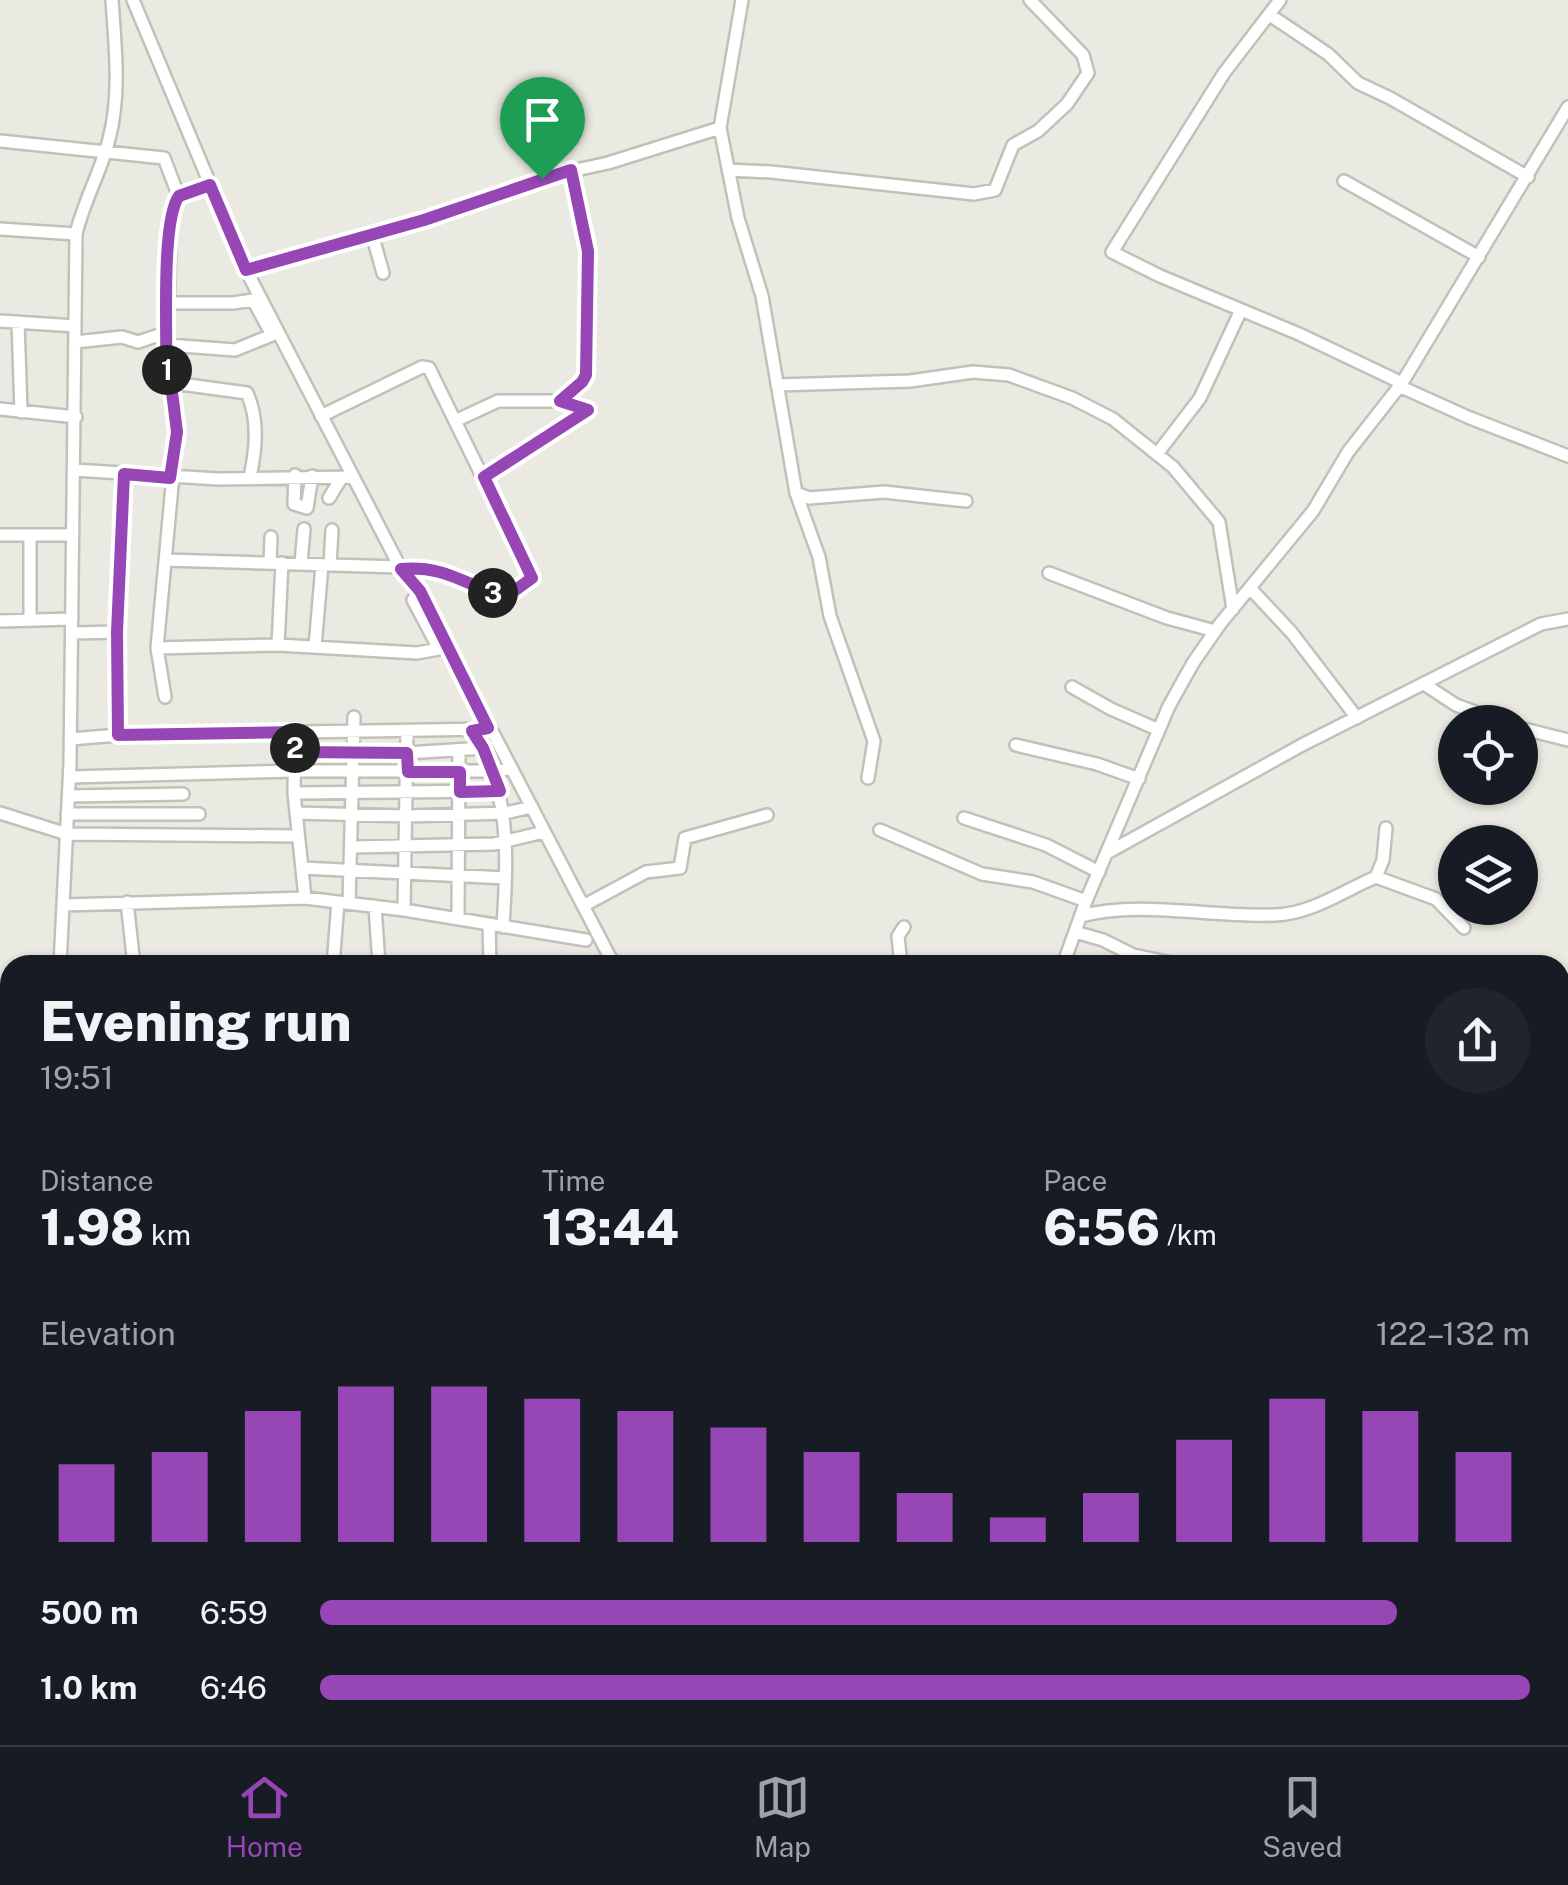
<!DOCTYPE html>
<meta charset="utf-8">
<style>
body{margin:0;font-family:"Public Sans",sans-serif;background:#20242c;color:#f1f3f6;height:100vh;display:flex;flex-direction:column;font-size:38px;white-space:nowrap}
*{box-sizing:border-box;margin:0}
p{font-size:32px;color:#9ea1a6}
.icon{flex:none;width:55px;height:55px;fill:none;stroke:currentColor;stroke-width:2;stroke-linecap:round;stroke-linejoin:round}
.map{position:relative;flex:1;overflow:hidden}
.details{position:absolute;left:0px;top:955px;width:1570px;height:790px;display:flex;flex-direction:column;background:#171b24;border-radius:30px 30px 0 0;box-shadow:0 2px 8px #0004}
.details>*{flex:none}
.fabs{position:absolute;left:1438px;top:705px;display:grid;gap:20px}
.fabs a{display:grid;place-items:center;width:100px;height:100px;border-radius:50%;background:#171b24;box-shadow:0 2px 8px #0004;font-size:50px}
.pin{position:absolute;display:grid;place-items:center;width:85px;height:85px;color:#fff;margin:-102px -42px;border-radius:50% 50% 50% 0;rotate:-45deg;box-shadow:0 0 10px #0007}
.pin .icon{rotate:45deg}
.km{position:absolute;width:50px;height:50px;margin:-25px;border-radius:50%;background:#222;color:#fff;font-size:28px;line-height:50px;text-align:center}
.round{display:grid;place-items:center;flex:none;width:105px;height:105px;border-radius:52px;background:#20242c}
.head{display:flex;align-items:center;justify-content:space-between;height:170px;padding:0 40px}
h1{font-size:55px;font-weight:800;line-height:75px}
.metrics{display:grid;grid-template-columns:repeat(3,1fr);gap:15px;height:170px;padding:10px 40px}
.metrics div{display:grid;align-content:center}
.metrics b{font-size:50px;font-weight:800}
.metrics small{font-size:28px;font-weight:400}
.metrics p{font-size:28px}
.chart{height:280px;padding:20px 40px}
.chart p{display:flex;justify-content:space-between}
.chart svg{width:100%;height:180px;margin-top:10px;stroke:#9746b6;stroke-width:6}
ul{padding:0 40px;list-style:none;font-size:32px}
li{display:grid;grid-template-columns:160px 120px 1fr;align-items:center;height:75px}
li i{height:25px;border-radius:12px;background:#9746b6}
.tabs{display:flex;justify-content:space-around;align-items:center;height:140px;border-top:2px solid #363941;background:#171b24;font-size:28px;color:#9ea1a6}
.tabs a{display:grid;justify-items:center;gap:5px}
.tabs .current{color:#9746b6}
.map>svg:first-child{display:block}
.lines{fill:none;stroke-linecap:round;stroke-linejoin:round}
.minor-casing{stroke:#c2c1b9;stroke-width:16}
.major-casing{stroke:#c2c1b9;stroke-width:20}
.minor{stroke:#fff;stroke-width:11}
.major{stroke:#fff;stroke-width:15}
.route-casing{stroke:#fff;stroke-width:20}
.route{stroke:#9746b6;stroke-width:12}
</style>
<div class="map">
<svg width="1568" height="1745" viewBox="0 0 1568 1745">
<rect width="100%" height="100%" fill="#ebeae2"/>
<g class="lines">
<defs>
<path id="minor" d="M133,0L246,270L401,569L419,591L614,965
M742,0L720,128L738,218L762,296L796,493L809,498L884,492L966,501
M1280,0L1224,73L1112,252L1160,276L1299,334L1402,383
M1270,15L1328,54L1358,83L1390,98L1528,177
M0,141L164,158L179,197
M728,170L771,172L974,194L995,190L1013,145L1038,131L1067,104L1088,73L1083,55L1030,0
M1344,181L1479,257
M210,185L179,197L171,213L166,382L247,393C259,420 256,449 250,477
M0,229L76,234
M372,234L383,273
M246,270L425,220L558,174L608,163L720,128
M167,303H233L253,300L272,335L235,350L168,345
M0,321L75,326
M18,322L21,412
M75,342L122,337L138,342L168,332
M777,385L910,381L973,372L1009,375L1072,398L1113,419L1173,467L1219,522L1233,609
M1399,386L1470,418L1568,456
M560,401L582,382L586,375L588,251L571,170
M0,409L76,417
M321,416L422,367L429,368L532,578L506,597C464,585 446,565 401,569
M455,421L498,401H560L588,410L484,477
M1157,454L1200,398L1241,310
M74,470L218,479L352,477
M295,475L294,504L307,508L312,476
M796,493L819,557L830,616L874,741L868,778
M329,498L342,477
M0,535H73
M166,560L400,567
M270,563L271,537
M301,563L304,529
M330,565L332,530
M1049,573L1167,618L1215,631
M1250,588L1292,633L1357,718
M30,620V535
M0,621L72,619
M72,633L117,632
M278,645L282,563
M315,647L322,565
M157,648L278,645L417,653L439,649L413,600L419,591
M1424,684L1456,705L1502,722
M1072,687L1111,709L1159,730
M165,697L157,648L177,432L171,384
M1520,728L1568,740
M472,731C512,793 507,857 503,927
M295,732L294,793L305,898
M119,735L117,632L124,474
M70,739L119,735L489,729
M1016,745L1097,764L1139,779
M295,753H407L483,748
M70,777L294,771H492L510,769
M294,793L500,791
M69,796L183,794
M0,813L67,834L298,836
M296,813L407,816L505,813L532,807
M67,814H199
M964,818L1046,845L1099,872
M880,830L982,874L1033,882L1086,901
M352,847L494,844L544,832
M1107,853L1302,745L1541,624L1568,619
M302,868L505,878
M1376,877L1436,899L1464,928
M127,902L134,965
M349,903L354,717
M64,905L305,898L404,910L586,940
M375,906L379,965
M583,906L646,872L680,868L685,838L767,815
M404,910L407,731
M1081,916C1140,900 1213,918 1275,915C1311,914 1343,891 1376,877L1383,860L1386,828
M458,918L459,751
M489,924L490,965
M1075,932L1103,940L1133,955L1181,965
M60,965L70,763L76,234C84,200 101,172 109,139C121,94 115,46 112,0
M333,965L338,902
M901,965L898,936L904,927
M1063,965L1086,901L1169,706L1193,663L1220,624L1313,511L1348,452L1402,383L1568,107
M0,1104L10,1103
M1560,1167L1568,1169
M1560,1396L1568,1397
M0,1599L10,1651
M27,1735L29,1745
M180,1735L182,1745
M491,1735L503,1745
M704,1735L705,1745
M827,1735L829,1745
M960,1735L962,1745
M1230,1735L1242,1745
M1371,1735L1380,1745
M436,1745L447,1735
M549,1745L552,1735
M1250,1745L1258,1735"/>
<path id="major" d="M0,1358L10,1361
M1560,1632L1568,1633"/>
</defs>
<use href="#minor" class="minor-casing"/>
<use href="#major" class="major-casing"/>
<use href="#minor" class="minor"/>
<use href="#major" class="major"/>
</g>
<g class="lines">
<defs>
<path id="route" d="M571,170L588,251L586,375L582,382L560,401L588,410L484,477L532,578L506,597C464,585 446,565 401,569L420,591L488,728L472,731L483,748L500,791L460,792V772H408L407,753L295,752V732L118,735L117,632L124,474L170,478L177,432L171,384L166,382C168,344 160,222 179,196L210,185L246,270L424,220Z"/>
</defs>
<use href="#route" class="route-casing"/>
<use href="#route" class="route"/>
</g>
</svg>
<div class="fabs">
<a><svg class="icon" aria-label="locate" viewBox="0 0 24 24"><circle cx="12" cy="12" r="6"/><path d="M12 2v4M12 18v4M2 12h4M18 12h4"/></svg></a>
<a><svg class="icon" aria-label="layers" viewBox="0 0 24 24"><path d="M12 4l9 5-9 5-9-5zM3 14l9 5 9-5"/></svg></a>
</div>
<div class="pin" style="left:542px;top:179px;background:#1e9e55"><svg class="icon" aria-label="arrive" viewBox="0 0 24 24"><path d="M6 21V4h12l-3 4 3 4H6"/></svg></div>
<b class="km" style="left:167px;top:370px">1</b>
<b class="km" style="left:295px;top:748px">2</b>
<b class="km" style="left:493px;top:593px">3</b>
<section class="details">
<div class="head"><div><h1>Evening run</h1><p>19:51</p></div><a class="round"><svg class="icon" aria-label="share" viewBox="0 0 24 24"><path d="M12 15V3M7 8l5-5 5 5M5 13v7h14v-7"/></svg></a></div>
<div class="metrics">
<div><p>Distance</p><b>1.98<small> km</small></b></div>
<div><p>Time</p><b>13:44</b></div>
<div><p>Pace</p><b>6:56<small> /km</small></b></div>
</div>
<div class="chart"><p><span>Elevation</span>122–132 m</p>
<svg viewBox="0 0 160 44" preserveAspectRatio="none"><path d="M5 44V25M15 44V22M25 44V12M35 44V6M45 44V6M55 44V9M65 44V12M75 44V16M85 44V22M95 44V32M105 44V38M115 44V32M125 44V19M135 44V9M145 44V12M155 44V22"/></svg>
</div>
<ul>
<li><b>500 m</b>6:59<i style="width:89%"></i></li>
<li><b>1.0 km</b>6:46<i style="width:100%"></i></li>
</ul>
</section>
</div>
<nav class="tabs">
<a class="current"><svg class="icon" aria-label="home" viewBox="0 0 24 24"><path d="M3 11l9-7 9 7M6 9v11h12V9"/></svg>Home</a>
<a><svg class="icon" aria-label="map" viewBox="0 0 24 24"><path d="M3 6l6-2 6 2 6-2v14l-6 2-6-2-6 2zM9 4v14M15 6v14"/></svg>Map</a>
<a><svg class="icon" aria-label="saved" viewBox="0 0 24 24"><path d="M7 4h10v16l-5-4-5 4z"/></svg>Saved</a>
</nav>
